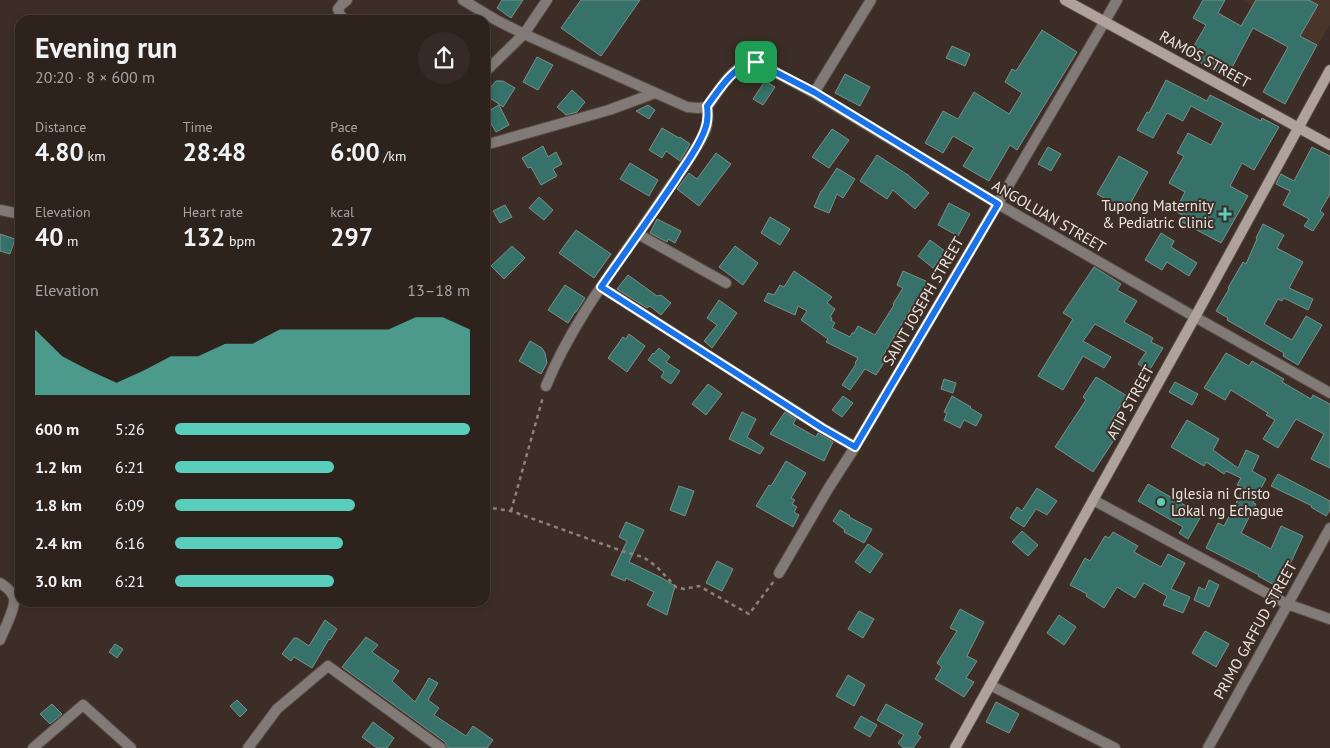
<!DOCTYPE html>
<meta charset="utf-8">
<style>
body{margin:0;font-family:"PT Sans",sans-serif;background:#352a25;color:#f1f3f6;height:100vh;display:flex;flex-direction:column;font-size:19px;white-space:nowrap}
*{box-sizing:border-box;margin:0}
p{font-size:16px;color:#a7a4a3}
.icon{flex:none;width:28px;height:28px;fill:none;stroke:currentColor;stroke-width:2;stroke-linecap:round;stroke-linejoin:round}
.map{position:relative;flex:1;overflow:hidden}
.panel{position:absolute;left:15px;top:15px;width:475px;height:592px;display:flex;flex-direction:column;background:#2d221c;border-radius:15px;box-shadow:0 2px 8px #0003,0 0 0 1px #483f3b}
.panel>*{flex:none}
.pin{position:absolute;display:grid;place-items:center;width:42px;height:42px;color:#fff;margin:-21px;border-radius:10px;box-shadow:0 2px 8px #0006}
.round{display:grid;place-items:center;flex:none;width:52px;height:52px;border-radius:26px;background:#352a25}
.overview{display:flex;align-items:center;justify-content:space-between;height:85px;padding:0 20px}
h1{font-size:28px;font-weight:700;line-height:38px}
.figures{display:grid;grid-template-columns:repeat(3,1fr);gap:8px;height:85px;padding:5px 20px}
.figures div{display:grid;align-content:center}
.figures b{font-size:25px;font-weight:700}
.figures small{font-size:14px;font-weight:400}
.figures p{font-size:14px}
.chart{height:140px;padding:10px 20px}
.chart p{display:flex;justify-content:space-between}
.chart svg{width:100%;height:90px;margin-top:5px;fill:#5acebc;opacity:.7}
ul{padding:0 20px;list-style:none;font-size:16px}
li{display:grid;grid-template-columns:80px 60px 1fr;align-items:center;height:38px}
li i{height:12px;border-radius:6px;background:#5acebc}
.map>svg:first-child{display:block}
.built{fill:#4a352a}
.building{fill:#367269;stroke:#7a8f8b}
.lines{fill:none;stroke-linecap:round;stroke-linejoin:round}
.minor-casing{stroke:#584b44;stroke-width:12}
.tertiary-casing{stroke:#584b44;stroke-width:12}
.secondary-casing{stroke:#584b44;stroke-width:12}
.path{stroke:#8d817a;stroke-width:2.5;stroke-dasharray:4 4;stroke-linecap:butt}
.minor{stroke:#817a76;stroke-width:10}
.tertiary{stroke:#817a76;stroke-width:10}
.secondary{stroke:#afa29c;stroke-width:10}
.route-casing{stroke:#fff;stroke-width:10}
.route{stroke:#1a73e8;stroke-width:6}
.poi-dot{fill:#5acebc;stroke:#3c2e26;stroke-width:2}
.labels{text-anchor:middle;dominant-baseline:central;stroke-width:4;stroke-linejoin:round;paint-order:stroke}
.street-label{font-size:15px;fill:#eee5df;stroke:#3c2e26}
.poi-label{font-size:15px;fill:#eee5df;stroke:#3c2e26;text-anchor:end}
</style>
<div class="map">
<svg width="1330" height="748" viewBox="0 0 1330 748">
<rect width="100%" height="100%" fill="#3c2e26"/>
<path class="built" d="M1242,0H1330V25L1318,45Z"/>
<path class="building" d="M502,0H523L511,18L497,8Z
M581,0H640L601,56L561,28Z
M1203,0H1225L1218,13L1241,26L1256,0H1309L1318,5L1300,36L1317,45L1285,104L1263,92L1288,47L1253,28L1227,77L1188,56L1206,25L1193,18Z
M1042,30L1077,52L1017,150L1010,145L989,181L963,166L974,148L953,136L943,153L925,143L943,111L958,119L974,92L1009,114L1022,93L1005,82L1012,69L1016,71Z
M952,46L970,54L965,66L946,58Z
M537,57L553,65L538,90L523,82Z
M845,74L870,87L860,106L835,93Z
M1166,80L1207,101L1210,95L1261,121L1262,118L1279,127L1254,170L1242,163L1230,186L1248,196L1221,243L1182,222L1184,216L1175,211L1185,192L1169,183L1184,156L1177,153L1188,133L1211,145L1223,123L1191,106L1183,121L1167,113L1153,138L1137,130L1147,112L1149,113Z
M496,81H503L515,88L503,107L490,98V88Z
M765,81L775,87L763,105L753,99Z
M572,90L585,102L577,112L566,115L557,107Z
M499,105L509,125L496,132L485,113Z
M648,105L655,110L649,119L636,111Z
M662,128L679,138L680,137L690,144L680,161L666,151L662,158L649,150Z
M832,129L849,140L829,168L812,157Z
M543,146L548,157L556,152L562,164L553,169L557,176L541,185L531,167L528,168L522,158Z
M1048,147L1061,154L1051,171L1038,164Z
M1312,147L1330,156V194L1320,211L1324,214L1313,231L1304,226L1309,219L1283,205L1290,191L1276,184L1281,174L1294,181Z
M716,153L731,164L699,206L677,189L689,173L697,179Z
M877,155L908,175L929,193L915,209L893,190L887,199L860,181Z
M1119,156L1148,172L1126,211L1097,194Z
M630,163L658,180L649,196L620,179Z
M837,168L855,179L843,198L837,194L829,213L814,207L821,191H822Z
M539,197L553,210L544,220L529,208Z
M949,203L970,214L958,236L938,225Z
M505,205L512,217L500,223L493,211Z
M770,217L790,229L780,245L761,233Z
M657,219L681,231L675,243L668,239L667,242L650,233Z
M1263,224L1284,235L1277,248L1303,262L1289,288L1313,299L1308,310L1284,298L1282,301L1278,299L1264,324L1292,340L1306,316L1322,325L1298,365L1283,356L1284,353L1227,320L1228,318L1216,311L1229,289L1228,288L1243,262L1246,264L1257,239L1256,238Z
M576,230L611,254L594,278L559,253Z
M1161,233L1174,241L1171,247L1197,263L1189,276L1167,262L1162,270L1145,260Z
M0,234L15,239L10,254L0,251Z
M930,240L945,251L933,268L918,256Z
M512,246L525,258L504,279L491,266Z
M735,246L758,263L743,285L719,267Z
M1094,267L1121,284L1117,290L1137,301L1124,322L1153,338L1151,342L1163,348L1149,371L1138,364L1146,352L1095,324L1083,341L1111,357L1104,368L1083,356L1063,390L1038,376L1073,319L1063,313Z
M794,271L832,297L827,303L835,309L830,317L832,318L831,320L835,323L832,328L850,337L852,333H854L858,326L875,335L894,305L893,304L903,288L897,285L903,271L928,282L922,296L919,295L881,359L885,361L876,375L865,369L850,390L842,385L856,364L855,363L858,358L826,342L828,339L801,320L807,311L798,306L795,315L764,301L768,293L774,295L780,285L784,287Z
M628,275L657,296L661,295L671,303L661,315L650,306L647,308L617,289Z
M565,285L585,298L576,312H575L568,323L548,310Z
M719,300L737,313L712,348L704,341L717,325L707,318Z
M629,334L645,346L627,372L608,358L623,337L626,339Z
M530,341L542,348L545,353L547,363L541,374L519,361Z
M659,348L670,357L666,362L680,371L671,384L661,377L664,372L648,360L653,353L654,354Z
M1226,353L1249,366L1252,361L1284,379L1282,382L1311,399L1313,395L1330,404V468L1311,459L1324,434L1296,419L1278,448L1263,439L1275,420L1266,415L1268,413L1231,390L1225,400L1204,388Z
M1096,377L1127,396L1112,419L1123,426L1093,472L1055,447L1086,400L1083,397Z
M944,379L956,383L953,393L941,389Z
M1175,382L1198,394L1192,405L1169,392Z
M708,384L722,394L706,415L692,404Z
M843,396L853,403L842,417L832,410Z
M952,396L971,407L970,408L982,415L976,426L964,420L960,428L944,420L947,413L944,412Z
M742,412L756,419L747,437L764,448L760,454L729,439Z
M785,412L796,419L793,424L816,437L818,433L833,442L824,461L770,434Z
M1187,420L1219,439L1213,450L1238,468L1246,450L1259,456L1252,471L1266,479L1253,503L1256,504L1241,533L1271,549L1281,526L1303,536L1292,560L1278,587L1258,576L1259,575L1206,548L1218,523L1224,526L1244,488L1237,485L1241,478L1226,471L1224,474L1206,462L1204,466L1171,447Z
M786,461L806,473L791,498L795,500L792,504L797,507L794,512L799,515L793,527L756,506L769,485L771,486Z
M1278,474L1330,501V510L1326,516L1311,507L1312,506L1271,486Z
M1148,484L1188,507L1186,510L1200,518L1188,539L1179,533L1183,527L1138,501Z
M679,486L694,491L685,516L670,510Z
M1037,488L1057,501L1047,515L1036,509L1024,527L1010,518L1017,507L1022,511Z
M840,510L850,516L849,517L872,529L864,543L844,532L845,530L833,521Z
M626,522L644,530L629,562L662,578L675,586L667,615L647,605L654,592L626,578L625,581L611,575L627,541L619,537Z
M1022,531L1038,545L1028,556L1012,542Z
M1113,532L1138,546L1134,552L1161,567L1168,554L1185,563L1171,589L1190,597L1183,613L1163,605L1167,596L1144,583L1135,598L1117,587L1104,608L1086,596L1087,594L1070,585L1085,558L1090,561L1105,536L1109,538Z
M868,544L883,554L870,573L855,562Z
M717,561L733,569L722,591L706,583Z
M1209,580L1219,585L1209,607L1194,600L1199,587L1205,590Z
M960,609L984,622L967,656L977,661L966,678L974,682L964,697L935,679L942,667L937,663L957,631L950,628Z
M859,611L874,619L863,638L848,629Z
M1059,615L1076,627L1064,645L1047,633Z
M325,620L337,629L330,640L329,639L312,668L294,657L291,661L282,654L294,638H297L309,646Z
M1205,631L1229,644L1216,667L1192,653Z
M366,637L378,645L372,652L399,671L392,681L415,702L429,678L438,683L428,700L439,708L434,715L466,736L473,726L493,740L487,748H448L445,742L342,667Z
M115,644L123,649L117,658L109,652Z
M848,675L865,685L854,706L836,696Z
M237,700L247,710L240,717L230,706Z
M996,702L1019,714L1009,733L986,722Z
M52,704L62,714L50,724L40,714Z
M886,704L923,724L917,734L921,737L913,748H904L898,743L904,735L877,720Z
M861,716L877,725L870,737L854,728Z
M373,722L394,738L387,748H377L362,737Z"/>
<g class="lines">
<defs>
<path id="minor" d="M463,0L496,20L524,34L687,107L698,108L707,107C719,91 733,63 756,62L814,93L998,204L1195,317L1330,393
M345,20L340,15L338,9L342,4L347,0
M485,72L524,34L547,0
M814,93L871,0
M485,145L609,110L655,93
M0,210L20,214
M638,234L726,283
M601,287L822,428L855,447
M546,386C574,317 624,256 665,194C677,176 698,149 706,129C708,122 708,114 707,107
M1093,500L1287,604L1330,619
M779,573L828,489L855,447L1105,21
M0,583C5,586 12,592 14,598C16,607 4,630 0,640
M990,685L1115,748
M33,748L83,705L131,748
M248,748L277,709L328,666L441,748
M1208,748L1330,528"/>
<path id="tertiary" d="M1105,21L1117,0"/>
<path id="secondary" d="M1065,0L1330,145
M955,748L1195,317L1330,70"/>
</defs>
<use href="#minor" class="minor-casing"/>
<use href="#tertiary" class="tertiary-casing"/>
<use href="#secondary" class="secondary-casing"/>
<path class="path" d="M485,507L511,511L625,552L643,557L656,566L676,587L684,589L699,586L749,614L774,581
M511,511L543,397"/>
<use href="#minor" class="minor"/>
<use href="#tertiary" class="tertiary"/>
<use href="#secondary" class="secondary"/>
</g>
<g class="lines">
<defs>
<path id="route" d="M750,62H756L814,92L998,204L855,447L822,428L601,287C626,251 652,215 676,179C686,163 699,147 705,129C708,122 708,114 707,106C719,90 730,71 750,62Z"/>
</defs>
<use href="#route" class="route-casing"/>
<use href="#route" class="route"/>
</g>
<g class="poi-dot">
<path d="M1222.5 206.5h5v5h5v5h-5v5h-5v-5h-5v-5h5z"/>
<circle cx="1161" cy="502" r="5"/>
</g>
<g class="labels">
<g class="street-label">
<text transform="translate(1205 59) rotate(29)">RAMOS STREET</text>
<text transform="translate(1049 216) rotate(30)">ANGOLUAN STREET</text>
<text transform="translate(923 301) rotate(-60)">SAINT JOSEPH STREET</text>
<text transform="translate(1130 402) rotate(-61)">ATIP STREET</text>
<text transform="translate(1255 630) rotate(-61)">PRIMO GAFFUD STREET</text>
</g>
<g class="poi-label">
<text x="1214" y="205">Tupong Maternity<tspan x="1214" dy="17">&amp; Pediatric Clinic</tspan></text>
<text x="1171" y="493" text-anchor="start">Iglesia ni Cristo<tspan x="1171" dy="17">Lokal ng Echague</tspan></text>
</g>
</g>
</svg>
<div class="pin" style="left:756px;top:62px;background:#1e9e55"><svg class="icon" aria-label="arrive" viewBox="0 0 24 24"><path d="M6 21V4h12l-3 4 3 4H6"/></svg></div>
<section class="panel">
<div class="overview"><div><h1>Evening run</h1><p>20:20 · 8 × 600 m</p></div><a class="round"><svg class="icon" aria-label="share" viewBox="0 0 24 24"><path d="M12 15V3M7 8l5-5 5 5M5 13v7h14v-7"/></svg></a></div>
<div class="figures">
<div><p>Distance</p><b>4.80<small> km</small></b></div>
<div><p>Time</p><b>28:48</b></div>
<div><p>Pace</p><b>6:00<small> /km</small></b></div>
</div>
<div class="figures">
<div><p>Elevation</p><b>40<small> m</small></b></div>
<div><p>Heart rate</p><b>132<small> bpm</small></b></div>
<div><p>kcal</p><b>297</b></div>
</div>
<div class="chart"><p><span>Elevation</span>13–18 m</p>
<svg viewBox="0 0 160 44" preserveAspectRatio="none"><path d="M0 44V12L10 25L20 32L30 38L40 32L50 25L60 25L70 19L80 19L90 12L100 12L110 12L120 12L130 12L140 6L150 6L160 12V44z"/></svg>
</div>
<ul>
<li><b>600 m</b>5:26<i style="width:100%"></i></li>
<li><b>1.2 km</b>6:21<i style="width:54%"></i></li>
<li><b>1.8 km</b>6:09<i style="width:61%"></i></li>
<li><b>2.4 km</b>6:16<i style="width:57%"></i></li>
<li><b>3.0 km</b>6:21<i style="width:54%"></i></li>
</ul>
</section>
</div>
